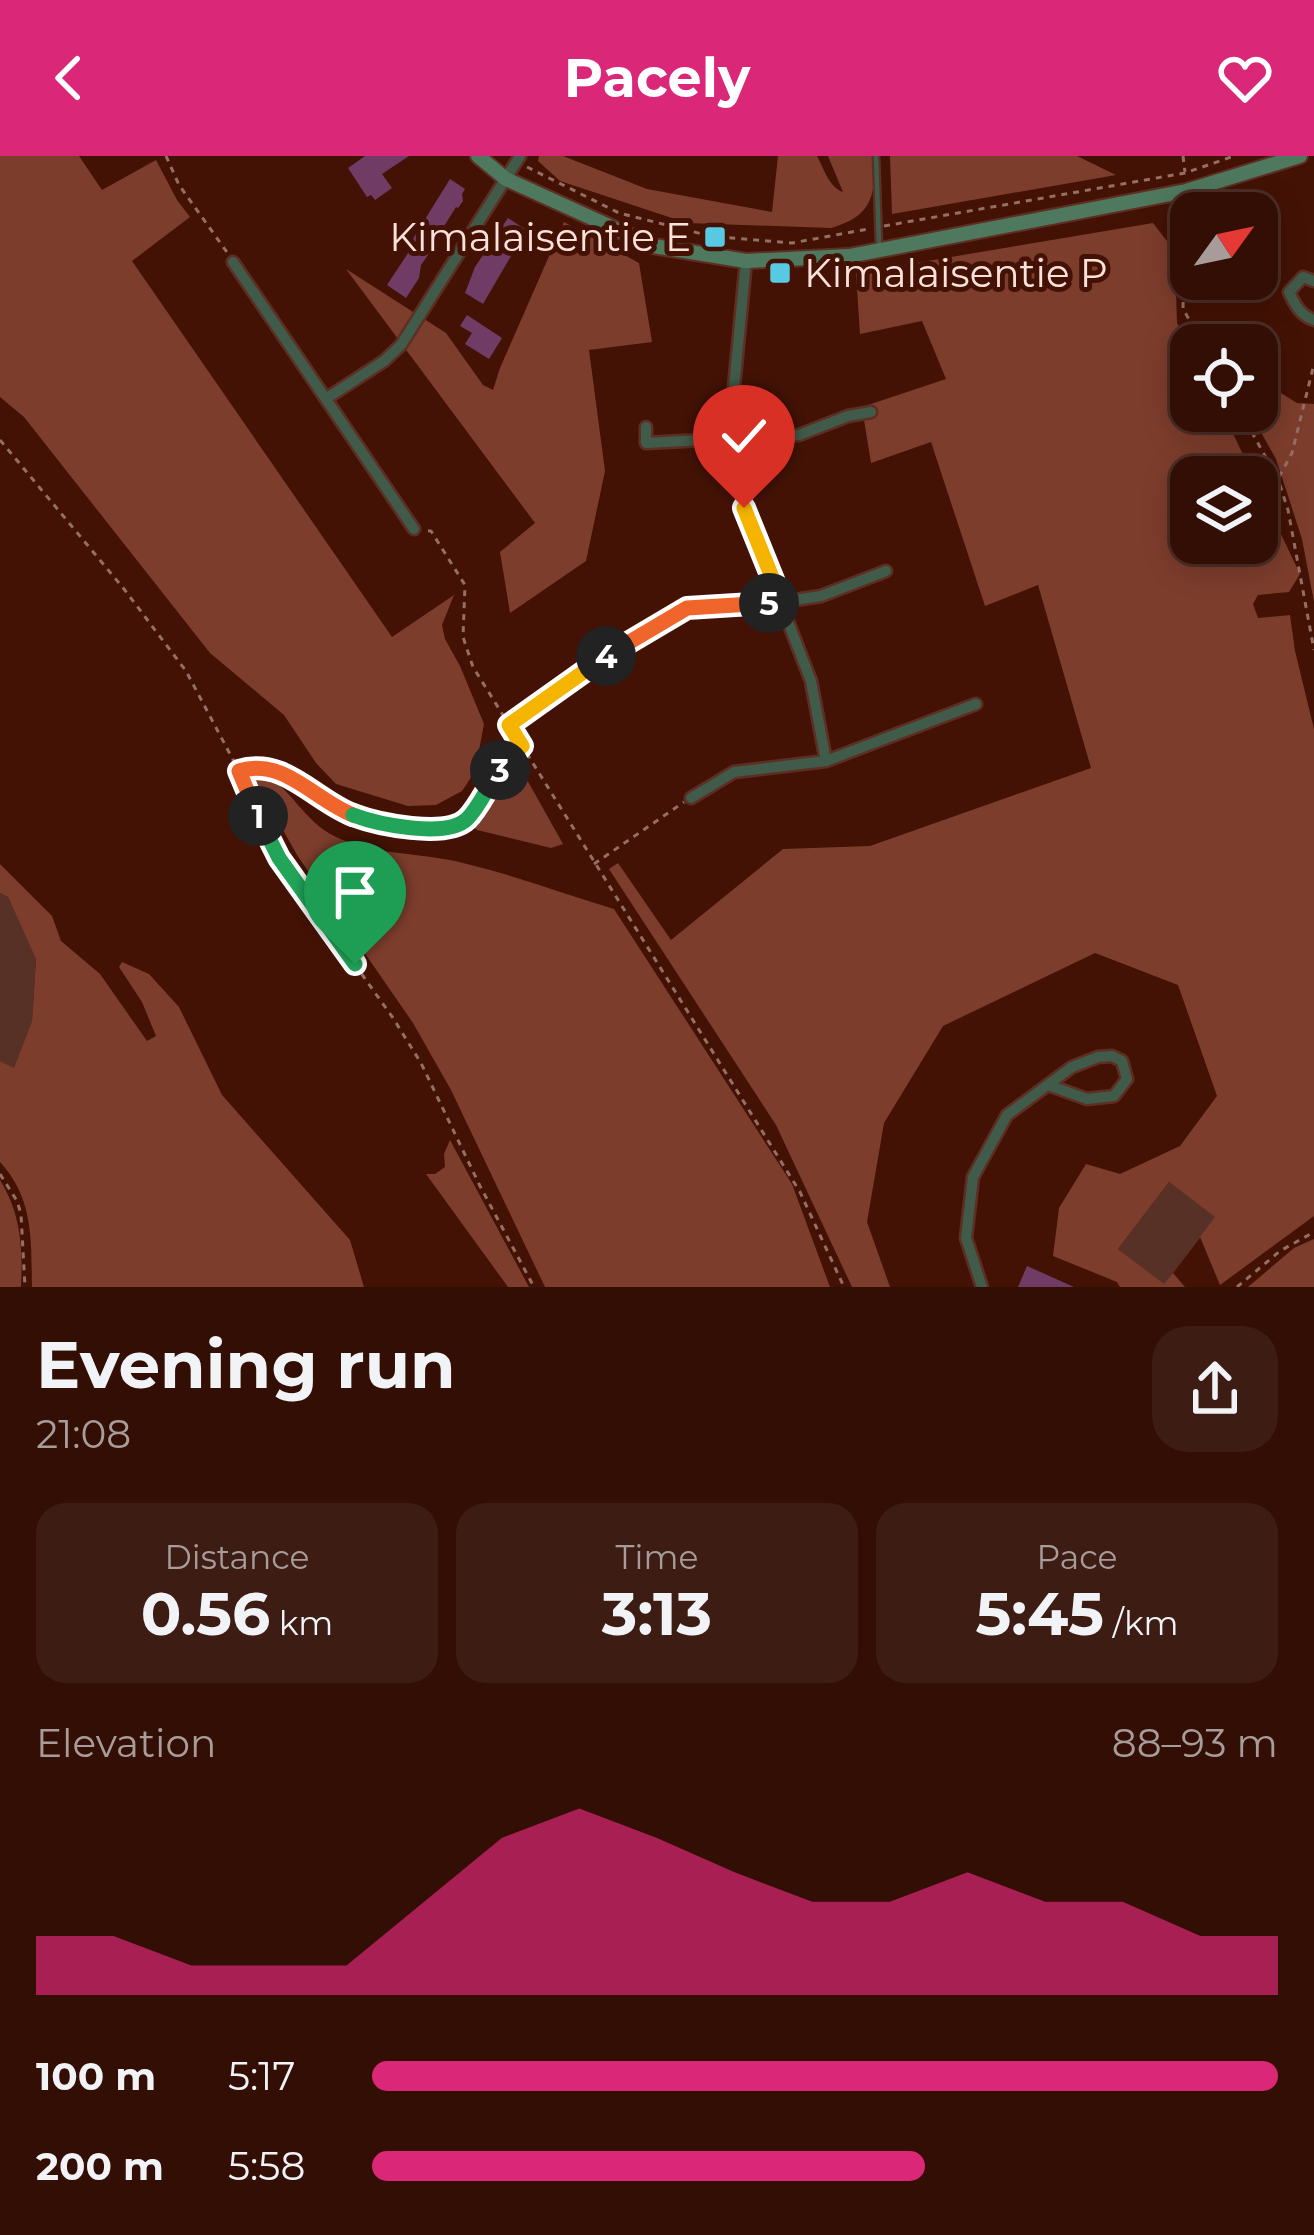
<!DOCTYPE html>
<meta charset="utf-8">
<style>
body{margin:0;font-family:Montserrat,sans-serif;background:#3d1c13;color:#f1f3f6;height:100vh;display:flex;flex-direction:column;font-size:45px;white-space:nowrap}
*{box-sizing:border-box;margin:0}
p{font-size:39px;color:#a89c9a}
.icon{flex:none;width:66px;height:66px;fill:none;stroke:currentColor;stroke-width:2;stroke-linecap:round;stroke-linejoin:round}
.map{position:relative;height:1131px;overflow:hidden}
.panel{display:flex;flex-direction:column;background:#320e04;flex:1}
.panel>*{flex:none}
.needle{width:78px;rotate:57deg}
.tools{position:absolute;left:1170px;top:36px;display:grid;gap:24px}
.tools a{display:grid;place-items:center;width:108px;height:108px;border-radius:24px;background:#320e04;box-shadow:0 6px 30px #0003,0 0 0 3px #4d2e26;font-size:60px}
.pin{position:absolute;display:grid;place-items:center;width:102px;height:102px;color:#fff;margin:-123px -51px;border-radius:50% 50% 50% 0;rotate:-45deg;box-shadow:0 0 12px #0007}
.pin .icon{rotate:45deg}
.km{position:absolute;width:60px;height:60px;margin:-30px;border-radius:50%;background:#222;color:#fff;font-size:33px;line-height:60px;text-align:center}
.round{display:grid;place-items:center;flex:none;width:126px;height:126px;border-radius:36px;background:#3d1c13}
.headline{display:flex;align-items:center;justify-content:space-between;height:204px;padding:0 36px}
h1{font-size:66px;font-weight:700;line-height:90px}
.figures{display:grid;grid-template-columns:repeat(3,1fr);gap:18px;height:204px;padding:12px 36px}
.figures div{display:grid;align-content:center;border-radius:30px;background:#3d1c13;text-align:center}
.figures b{font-size:60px;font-weight:700}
.figures small{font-size:33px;font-weight:400}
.figures p{font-size:33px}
.chart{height:336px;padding:24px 36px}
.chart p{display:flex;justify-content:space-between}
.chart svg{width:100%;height:216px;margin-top:12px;fill:#db2777;opacity:.7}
ul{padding:0 36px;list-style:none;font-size:39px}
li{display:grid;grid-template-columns:192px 144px 1fr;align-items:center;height:90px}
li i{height:30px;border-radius:15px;background:#db2777}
header{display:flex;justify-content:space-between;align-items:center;height:156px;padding:0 36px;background:#db2777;color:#fff;font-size:54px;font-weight:700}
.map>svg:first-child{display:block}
.green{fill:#573026}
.forest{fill:#7d3d2c}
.building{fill:#703b64}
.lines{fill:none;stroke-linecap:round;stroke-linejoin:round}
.lane-casing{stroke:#5d2f23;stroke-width:9}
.street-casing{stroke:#5d2f23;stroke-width:15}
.secondary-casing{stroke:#5d2f23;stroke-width:18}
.path{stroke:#956e64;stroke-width:3;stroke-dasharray:6 6;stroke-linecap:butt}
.lane{stroke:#415b4a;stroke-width:4.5}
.street{stroke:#415b4a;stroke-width:10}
.secondary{stroke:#4f795f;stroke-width:14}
.split-1-casing{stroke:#fff;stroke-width:24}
.split-2-casing{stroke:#fff;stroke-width:24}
.split-3-casing{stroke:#fff;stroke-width:24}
.split-4-casing{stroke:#fff;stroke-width:24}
.split-5-casing{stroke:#fff;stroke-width:24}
.split-6-casing{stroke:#fff;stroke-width:24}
.split-1{stroke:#22a559;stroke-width:15}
.split-2{stroke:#f0652b;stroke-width:15}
.split-3{stroke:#22a559;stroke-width:15}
.split-4{stroke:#f5b400;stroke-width:15}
.split-5{stroke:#f0652b;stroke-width:15}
.split-6{stroke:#f5b400;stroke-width:15}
.poi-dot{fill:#58c9e3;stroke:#431205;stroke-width:4.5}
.labels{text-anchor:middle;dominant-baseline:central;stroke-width:10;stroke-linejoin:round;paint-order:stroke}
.poi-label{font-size:39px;fill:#fbe1da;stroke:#431205;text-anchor:end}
</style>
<header><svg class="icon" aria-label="back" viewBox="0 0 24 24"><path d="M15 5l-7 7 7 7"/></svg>Pacely<svg class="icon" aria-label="heart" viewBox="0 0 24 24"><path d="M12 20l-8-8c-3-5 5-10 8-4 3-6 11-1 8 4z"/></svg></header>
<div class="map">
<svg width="1314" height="1131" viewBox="0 0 1314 1131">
<rect width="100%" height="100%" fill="#431205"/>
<path class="green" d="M0,737L8,741L36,802L32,865L14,913L0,905Z
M1169,1026L1216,1061L1164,1129L1118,1093Z"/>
<path class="forest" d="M0,0H79L102,34L156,4L177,44L190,61L132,105L392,481L454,439L442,469L445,483L460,510L484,568L476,610L470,623L462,635L436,649L408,650L336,628L316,607L284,559L210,497L24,261L0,241Z
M539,0H563L647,33L772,56L778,0H817C824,13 829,31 843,36L828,0H874C876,40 872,60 831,72L687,67L560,25L538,5Z
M890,0H1077L1116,19L892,58Z
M564,66L639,107L652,186L589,194L605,315L586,405L510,457L500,396L535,367L346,113L446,177L483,229L493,234L500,212Z
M1153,67L1170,89L1175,106L1177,167L1191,193V255H1222L1254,321H1191V387H1257V328L1300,418L1289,436L1258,439L1253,448L1258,462L1290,459L1295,495L1314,573V1060L1220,1129L1200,1081L1215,1061L1169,1026L1118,1093L1164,1128L1173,1117L1185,1131H1120L1117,1126L1053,1100L1059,1052L1086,1008L1120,1018L1180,990L1217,940L1178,829L1095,797L943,870L884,967L867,1066L890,1131H852L776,969L609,713L618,707L671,784L783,693L870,690L1091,612L1038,429L985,450L931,286L871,307L862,251L946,223L922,165L860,178L856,117Z
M1257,222L1297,247L1314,248V446L1302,383L1276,303L1249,255H1257Z
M509,610L521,613L563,688L551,692L477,674L468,667L498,616Z
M260,615C290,630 305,667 336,681C377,700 421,696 463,707C514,719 564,738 614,753L792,1028L830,1131H545L451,934L413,867L297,699L255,624Z
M0,708L52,760L61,785L100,818L147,885L156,880L142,846L119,811L122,806L149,818L179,851L222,939L350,1084L364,1131H32C31,1084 34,1043 0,1006V905L14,912L32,865L36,803L8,741L0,737Z
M450,984L529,1131H508L426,1018H435L445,1011L444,998Z
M0,1024C21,1058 23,1092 21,1131H0Z
M1314,1083V1131H1248L1294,1092Z"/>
<path class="building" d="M365,0H409L382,18L392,32L375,44L371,39L367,41L348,12Z
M450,23L465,33L462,38L463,45L458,52L456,51L438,80L440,82L421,109L419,122L406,142L387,129L412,91L409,89Z
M508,62L528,75L523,84L521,83L483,148L465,137L475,111Z
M467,159L502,182L489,203L465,188L472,177L460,170Z
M1027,1110L1074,1131H1018Z"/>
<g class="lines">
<defs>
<path id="lane" d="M876,0L879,88"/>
<path id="street" d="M233,106L414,373
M1314,125L1303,121L1289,136C1295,149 1300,159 1314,164
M327,242L384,205L401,189L520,0
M646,271V287L799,279L848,260L871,256
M592,510L687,452L782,446L821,440L886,415
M826,605L976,548
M691,642L734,616L826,605L811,525L744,352L729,284L746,105
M982,1131L966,1082L973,1021L1007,959L1072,911L1098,901L1112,900L1122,905L1127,923L1114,940L1087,943L1048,929"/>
<path id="secondary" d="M478,0L506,23L653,90L746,105L849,100L1186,35L1300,0"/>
</defs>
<use href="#lane" class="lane-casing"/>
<use href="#street" class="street-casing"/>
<use href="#secondary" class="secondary-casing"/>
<path class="path" d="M166,0L179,29L229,99
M1183,0L1185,16
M527,11L619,57L710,80L792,87L868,73
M1185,50L1183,153L1204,189
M884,70L1185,17L1234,0
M1240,255L1278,323L1288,354L1314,494
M0,284L124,433L186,515L239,615L279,702L393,862L421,907L480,1030L534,1131
M1279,321L1292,297L1314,208
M428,375H431L465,429L463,481L473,511L800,1036L844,1131
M511,568L581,518
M241,614L260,611L279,615L341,655L359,662L405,671H452L468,661L488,630L520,592
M594,708L684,646
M0,1018L17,1045L21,1058L25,1131
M1237,1131L1280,1095L1314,1076"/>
<use href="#lane" class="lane"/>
<use href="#street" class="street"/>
<use href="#secondary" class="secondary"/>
</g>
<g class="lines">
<defs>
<path id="split-1" d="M258,660L279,702L355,808"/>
<path id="split-2" d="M258,660L239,615C284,601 314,644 353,659"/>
<path id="split-3" d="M353,659C377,668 446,683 467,663C480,650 488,629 500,614"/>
<path id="split-4" d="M500,614L522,590L509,569L606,500"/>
<path id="split-5" d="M606,500L687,452L769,447"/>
<path id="split-6" d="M744,352L782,446L769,447"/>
</defs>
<use href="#split-1" class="split-1-casing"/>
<use href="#split-2" class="split-2-casing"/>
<use href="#split-3" class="split-3-casing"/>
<use href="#split-4" class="split-4-casing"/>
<use href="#split-5" class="split-5-casing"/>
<use href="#split-6" class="split-6-casing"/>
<use href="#split-1" class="split-1"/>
<use href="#split-2" class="split-2"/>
<use href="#split-3" class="split-3"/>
<use href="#split-4" class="split-4"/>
<use href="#split-5" class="split-5"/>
<use href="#split-6" class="split-6"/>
</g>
<g class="poi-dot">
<rect x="703" y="69" width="24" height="24" rx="6"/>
<rect x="768" y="105" width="24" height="24" rx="6"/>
</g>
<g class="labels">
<g class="poi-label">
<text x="691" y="81">Kimalaisentie E</text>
<text x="804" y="117" text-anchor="start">Kimalaisentie P</text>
</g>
</g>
</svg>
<div class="tools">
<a><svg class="needle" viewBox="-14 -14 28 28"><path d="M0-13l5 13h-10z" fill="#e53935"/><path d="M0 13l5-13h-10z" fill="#a89c9a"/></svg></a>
<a><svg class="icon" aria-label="locate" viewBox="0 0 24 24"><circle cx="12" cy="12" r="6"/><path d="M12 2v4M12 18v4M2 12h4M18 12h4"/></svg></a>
<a><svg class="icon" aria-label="layers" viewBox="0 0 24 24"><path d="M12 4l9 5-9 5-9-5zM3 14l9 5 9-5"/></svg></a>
</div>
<div class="pin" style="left:355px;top:808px;background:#1e9e55"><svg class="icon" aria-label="arrive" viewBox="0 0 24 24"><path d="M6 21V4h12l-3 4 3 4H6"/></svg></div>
<div class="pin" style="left:744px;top:352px;background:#d93025"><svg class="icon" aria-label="check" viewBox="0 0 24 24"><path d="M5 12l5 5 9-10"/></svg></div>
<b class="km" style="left:258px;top:660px">1</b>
<b class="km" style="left:500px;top:614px">3</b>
<b class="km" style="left:606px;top:500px">4</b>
<b class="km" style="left:769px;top:447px">5</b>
</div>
<section class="panel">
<div class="headline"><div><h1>Evening run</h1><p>21:08</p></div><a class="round"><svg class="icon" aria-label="share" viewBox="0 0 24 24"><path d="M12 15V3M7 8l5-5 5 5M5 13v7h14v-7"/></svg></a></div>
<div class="figures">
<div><p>Distance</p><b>0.56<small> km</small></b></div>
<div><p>Time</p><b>3:13</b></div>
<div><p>Pace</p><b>5:45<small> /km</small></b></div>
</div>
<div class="chart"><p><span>Elevation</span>88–93 m</p>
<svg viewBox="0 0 160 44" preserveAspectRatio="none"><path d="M0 44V32L10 32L20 38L30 38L40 38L50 25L60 12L70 6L80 12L90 19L100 25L110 25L120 19L130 25L140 25L150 32L160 32V44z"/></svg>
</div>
<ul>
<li><b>100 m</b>5:17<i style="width:100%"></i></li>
<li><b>200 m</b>5:58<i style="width:61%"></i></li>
</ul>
</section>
